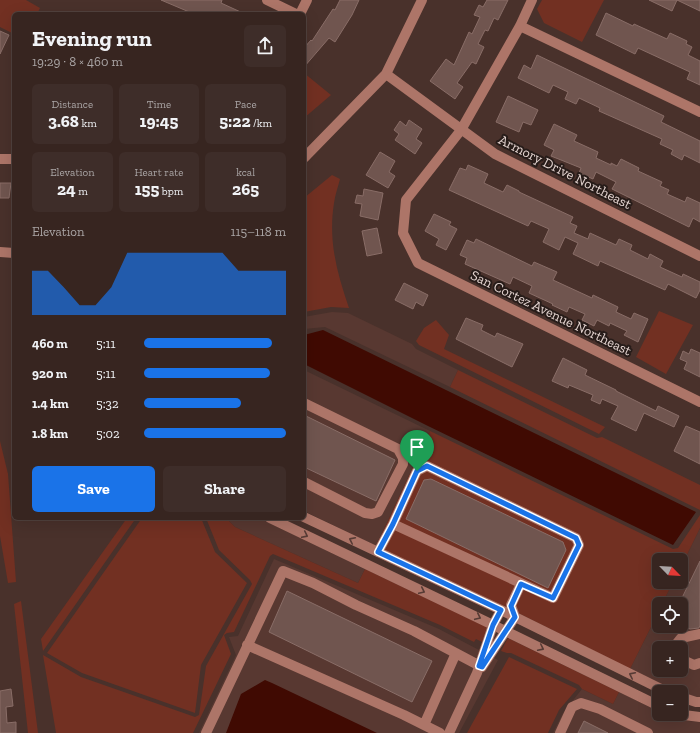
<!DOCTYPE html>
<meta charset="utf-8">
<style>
body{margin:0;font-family:"Zilla Slab",serif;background:#3e2d29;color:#f1f3f6;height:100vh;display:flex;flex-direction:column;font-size:15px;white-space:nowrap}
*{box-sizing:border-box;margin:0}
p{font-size:13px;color:#aaa5a5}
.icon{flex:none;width:22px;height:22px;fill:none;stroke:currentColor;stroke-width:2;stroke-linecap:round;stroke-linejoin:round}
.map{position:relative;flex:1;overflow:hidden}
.drawer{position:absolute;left:12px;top:12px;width:294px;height:508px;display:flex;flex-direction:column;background:#372520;border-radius:6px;box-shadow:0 4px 16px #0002,0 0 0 1px #51423e}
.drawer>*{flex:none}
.needle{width:26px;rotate:115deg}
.controls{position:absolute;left:652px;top:553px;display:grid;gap:8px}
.controls a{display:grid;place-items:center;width:36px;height:36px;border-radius:6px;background:#372520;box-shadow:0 4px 16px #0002,0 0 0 1px #51423e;font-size:20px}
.pin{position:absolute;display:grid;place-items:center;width:34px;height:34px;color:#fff;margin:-41px -17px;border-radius:50% 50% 50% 0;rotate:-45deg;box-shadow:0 0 4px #0007}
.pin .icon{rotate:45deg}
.round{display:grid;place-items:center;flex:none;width:42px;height:42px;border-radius:6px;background:#3e2d29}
.overview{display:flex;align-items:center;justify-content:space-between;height:68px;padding:0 20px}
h1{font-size:22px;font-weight:800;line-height:30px}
.figures{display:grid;grid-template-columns:repeat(3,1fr);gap:6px;height:68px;padding:4px 20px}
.figures div{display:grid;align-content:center;border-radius:6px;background:#3e2d29;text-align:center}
.figures b{font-size:17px;font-weight:800}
.figures small{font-size:11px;font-weight:400}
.figures p{font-size:11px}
.chart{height:112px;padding:8px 20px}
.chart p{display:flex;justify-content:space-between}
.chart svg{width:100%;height:72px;margin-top:4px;fill:#1a73e8;opacity:.7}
.button{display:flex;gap:8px;margin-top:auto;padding:8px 20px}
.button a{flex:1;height:46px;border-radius:6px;background:#1a73e8;color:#fff;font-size:16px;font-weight:800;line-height:46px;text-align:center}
.button a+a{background:#3e2d29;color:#f1f3f6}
ul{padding:0 20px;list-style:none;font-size:13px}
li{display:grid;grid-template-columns:64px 48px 1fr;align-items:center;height:30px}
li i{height:10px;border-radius:5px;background:#1a73e8}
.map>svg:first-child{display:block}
.built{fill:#583831;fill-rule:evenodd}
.green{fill:#723022}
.water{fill:#400a02}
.building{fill:#70554f;stroke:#896d67}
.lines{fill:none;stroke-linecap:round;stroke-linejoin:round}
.minor{stroke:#ad7568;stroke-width:10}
.oneway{stroke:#563b35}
.route-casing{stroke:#fff;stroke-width:8}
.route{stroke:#1a73e8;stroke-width:5}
.labels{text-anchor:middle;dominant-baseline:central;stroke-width:4;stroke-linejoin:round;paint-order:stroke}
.street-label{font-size:14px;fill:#e5d5d1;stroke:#271c19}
</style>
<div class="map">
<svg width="700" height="733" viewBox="0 0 700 733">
<rect width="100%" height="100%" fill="#49312b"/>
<path class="built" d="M332,312L348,313L412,344L416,349L458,370L450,387L325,327L304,329V317Z
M304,370L430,431L376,546L304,511Z
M226,518H259L365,569L358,583L235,527Z
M700,528V697H696L669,688L630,669L659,611V626H681V604H662L673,582H681V567ZM659,648H681V670H659Z
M274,559L439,629L498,660L459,733H199L236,655L229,637L238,636Z
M582,689L613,704L619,692L659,711V714H664L677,720L700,722V733H553L563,713Z"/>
<path class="green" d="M0,0H26L40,8L37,14H14V34L0,27Z
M542,0H604L582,42L544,23L537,9Z
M304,73L331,95L304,118Z
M332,175L340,179C338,187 335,195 334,203C328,241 337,273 349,308L331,307L304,312V198Z
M659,311L693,325L666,374L636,357Z
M436,320L449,335L444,349L605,427L599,434L419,345L416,341L424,328Z
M458,370L597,438L602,437L700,485V510L450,387Z
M430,431L673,549L678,548L700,515V528L681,567V560H659V582H673L662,604H659V611L630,669L512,610L376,546Z
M0,441L8,474L16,582L8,583L0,536Z
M127,518H136L43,651L41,639Z
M142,518H201L215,552L247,583L201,665L195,713L82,673L47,653Z
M206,518H226L235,527L358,583L365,569L487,627L482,642L476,639L474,642L440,625L273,554L270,556L234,632L227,633L224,635L231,654L193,733H56L43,655L81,677L195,717L199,715L206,666L252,584L250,580L219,550Z
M21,601L38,733H28L14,604Z
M508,638L619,692L613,704L582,689L579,685L511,653H507L501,651Z
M509,657L577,689L559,710L548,733H467Z"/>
<path class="water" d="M323,330L696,512L673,545L428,426L304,364V335Z
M265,680L272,683L377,733H226L241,694Z"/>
<path class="building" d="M161,0H222L221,3L245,14H194Z
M340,0H359L352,15L335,42L329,38L304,67V48L311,40L312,41L333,9L335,10Z
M487,0H508L498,20L494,18L488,31L485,30L478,44L484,47L476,64L472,62L457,83L463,87L455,99L430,81L446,59L454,65L469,32L472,34L480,17L474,15L479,5L483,7Z
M649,0H700V11L677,0L672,11Z
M606,13L633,26L634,24L667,39L670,33L687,41L686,44L692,47L688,55L700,61V85L687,79L690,72L638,48L635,54L596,35Z
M0,31L9,35L0,54Z
M537,55L664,116L661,122L700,141V163L684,155L682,160L671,154L673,150L660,144L662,139L599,111L600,108L579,98L576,104L565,99L568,92L553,85L549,93L518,78L524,65L531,69Z
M508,96L538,110L531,125L523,122L519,132L496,122Z
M409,120L422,129L416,139L422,143L415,154L395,140L399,134L394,130L400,121L406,126Z
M554,124L577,135L574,141L598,152L596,158L611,165V163L617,166L621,159L639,168L638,171L662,182L660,186L669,190L667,194L685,202L687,197L700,203V222L693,218L689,227L612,189L616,182L596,172L593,179L579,173L581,168L551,156L554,150L544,145Z
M380,152L395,161L389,172L395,176L388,188L366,175Z
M468,165L488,174L484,183L503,192L507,185L519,191V192L573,217L570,223L577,226L574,233L588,239L590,233L616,245L619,239L632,245L630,250L648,259L650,254L663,261L660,267L682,277L683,274L700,282V290L696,298L668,284L665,290L600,261L598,266L573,254L578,243L565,237L559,250L543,242L549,229L531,221L528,226L449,190L460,168L466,170Z
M0,183H11L9,198H0Z
M364,189L383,193L378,220L360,216L362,204L355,203L357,195L363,196Z
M434,214L451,222L449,225L457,229L446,250L436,245L439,239L425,231Z
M377,228L382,253L367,256L362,231Z
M476,239L532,266L534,262L557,272L553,280L592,298L593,295L618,307L616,312L631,319L634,313L648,319L638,342L624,335L627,331L610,323L609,326L597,320L594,326L582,320L585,314L569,307L567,312L552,305L553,304L529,293L532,286L513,277L510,284L465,264L467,258L460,255L467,240L474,243Z
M404,283L428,295L423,306L416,302L413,309L395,300Z
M466,318L483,325L481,330L495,337L497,333L523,344L512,367L456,339Z
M691,349L700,353V377L684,369L687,362L680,359L683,351L689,354Z
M563,358L587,370L585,375L616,390V391L656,411L658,406L679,416L674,427L644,413L636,431L611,419L618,406L602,399L600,404L591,400L593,395L569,385L568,388L552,381Z
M304,415L395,460L376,501L304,467Z
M686,426L700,432V464L674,451Z
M431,479L563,542L566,550L548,588L406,519L424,480Z
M700,561V625L699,628L690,629L681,625V604H679Z
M287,591L432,661L412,702L269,632Z
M11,689L13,706L6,707L7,723L16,722V733H0V691Z
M584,721L608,733H578Z"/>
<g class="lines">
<path class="minor" d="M267,0L296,14
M532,0L520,26L461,130L406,200L403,233L418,263L700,402
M300,14L307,0
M520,26L700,112
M386,74L495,154L700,256
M304,158L386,74L422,0
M0,159H14
M0,252L14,253
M304,403L398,449L403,458V464L378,512L372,514L365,513L304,482
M304,517L501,610L667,692
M270,518L493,625L659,706
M378,552L393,524L417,471L427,466L576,538L579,545L553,598L393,524
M247,645L404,715L440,733
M673,648L681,638L700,634
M681,659L694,665L700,663
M482,667L515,617L511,605L521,584
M681,697L696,702H700
M676,714L700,717
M424,725L456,653
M206,733L283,571L313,583L356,605L414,631L482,667
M449,733L477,673L493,625L501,610
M560,733L572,707L581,703L600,709L648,733"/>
</g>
<defs><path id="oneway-chevron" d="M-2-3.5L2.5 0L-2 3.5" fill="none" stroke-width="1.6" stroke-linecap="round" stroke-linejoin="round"/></defs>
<g class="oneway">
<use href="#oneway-chevron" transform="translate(305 535) rotate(26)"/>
<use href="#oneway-chevron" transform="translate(352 540) rotate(-154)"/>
<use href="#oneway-chevron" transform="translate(422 591) rotate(25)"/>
<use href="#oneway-chevron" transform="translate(478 617) rotate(25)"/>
<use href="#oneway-chevron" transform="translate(541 648) rotate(26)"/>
<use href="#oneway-chevron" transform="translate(632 675) rotate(-154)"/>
</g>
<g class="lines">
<defs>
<path id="route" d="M427,466L576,538L579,545L553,598L521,584L511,606L515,617L482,667L479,666L493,625L501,610L378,552L393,524L417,471Z"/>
</defs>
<use href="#route" class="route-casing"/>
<use href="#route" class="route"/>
</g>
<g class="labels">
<g class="street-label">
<text transform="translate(565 172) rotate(27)">Armory Drive Northeast</text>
<text transform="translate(551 313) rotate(26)">San Cortez Avenue Northeast</text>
</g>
</g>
</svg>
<div class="controls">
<a><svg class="needle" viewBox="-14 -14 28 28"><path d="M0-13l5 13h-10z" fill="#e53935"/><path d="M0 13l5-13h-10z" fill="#aaa5a5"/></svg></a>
<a><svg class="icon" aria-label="locate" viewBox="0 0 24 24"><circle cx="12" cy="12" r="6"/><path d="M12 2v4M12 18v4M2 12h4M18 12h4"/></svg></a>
<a>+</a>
<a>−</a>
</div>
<div class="pin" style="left:417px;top:471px;background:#1e9e55"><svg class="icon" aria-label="arrive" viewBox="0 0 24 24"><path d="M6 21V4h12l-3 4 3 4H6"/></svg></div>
<section class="drawer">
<div class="overview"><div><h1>Evening run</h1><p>19:29 · 8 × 460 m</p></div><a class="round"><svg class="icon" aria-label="share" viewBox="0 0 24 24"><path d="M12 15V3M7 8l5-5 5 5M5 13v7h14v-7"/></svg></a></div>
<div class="figures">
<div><p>Distance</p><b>3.68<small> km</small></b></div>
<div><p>Time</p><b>19:45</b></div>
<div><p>Pace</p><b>5:22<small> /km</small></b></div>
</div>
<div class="figures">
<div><p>Elevation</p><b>24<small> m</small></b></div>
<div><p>Heart rate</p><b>155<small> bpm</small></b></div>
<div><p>kcal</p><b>265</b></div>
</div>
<div class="chart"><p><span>Elevation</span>115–118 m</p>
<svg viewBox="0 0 160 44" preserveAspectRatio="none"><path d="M0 44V17L10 17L20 27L30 38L40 38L50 27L60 6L70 6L80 6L90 6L100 6L110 6L120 6L130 17L140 17L150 17L160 17V44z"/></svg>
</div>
<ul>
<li><b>460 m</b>5:11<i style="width:90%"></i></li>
<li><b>920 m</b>5:11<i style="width:89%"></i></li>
<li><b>1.4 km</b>5:32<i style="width:68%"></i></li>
<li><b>1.8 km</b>5:02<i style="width:100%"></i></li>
</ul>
<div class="button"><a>Save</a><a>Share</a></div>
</section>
</div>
